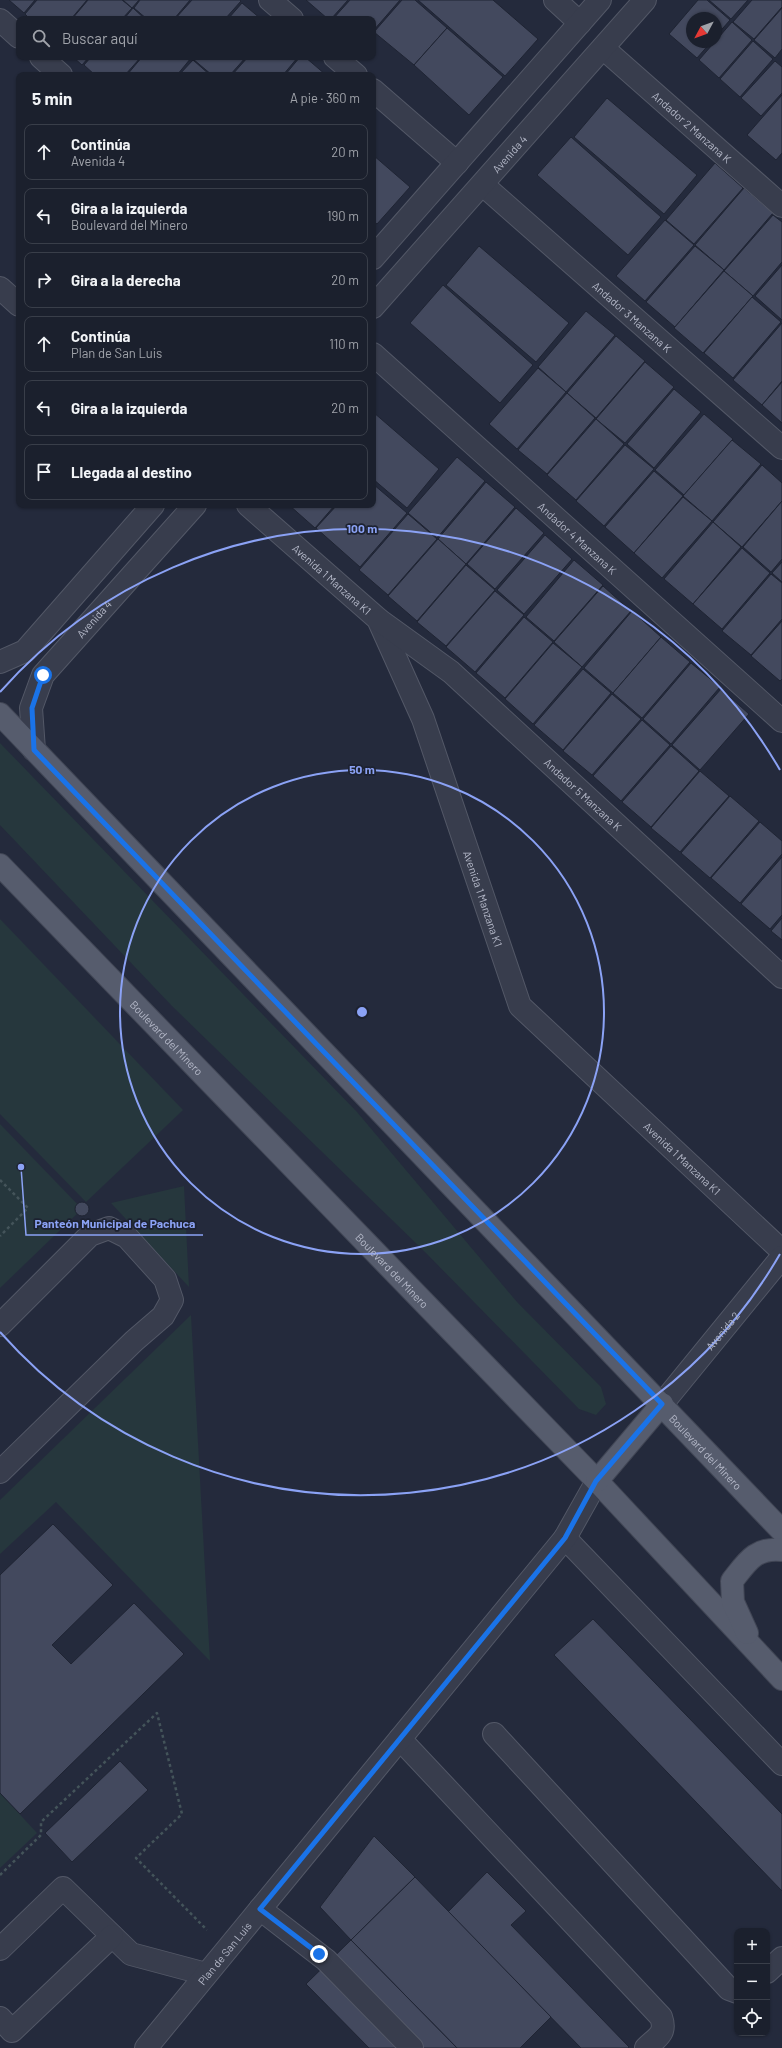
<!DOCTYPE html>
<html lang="es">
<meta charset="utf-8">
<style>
:root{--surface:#1b202d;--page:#242835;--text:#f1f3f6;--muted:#a0a3aa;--line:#393e49}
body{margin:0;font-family:Barlow,sans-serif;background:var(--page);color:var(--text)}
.controls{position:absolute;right:12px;bottom:12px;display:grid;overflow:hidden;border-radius:8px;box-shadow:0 1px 3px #0004}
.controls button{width:36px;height:36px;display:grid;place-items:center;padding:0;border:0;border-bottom:1px solid var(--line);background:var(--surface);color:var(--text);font:20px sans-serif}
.compass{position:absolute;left:686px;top:12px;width:36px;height:36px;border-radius:50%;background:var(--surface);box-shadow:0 1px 3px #0004;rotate:229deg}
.stop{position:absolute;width:12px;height:12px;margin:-9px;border:3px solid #1a73e8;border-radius:50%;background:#fff}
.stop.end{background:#1a73e8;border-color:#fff;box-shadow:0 1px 4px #0008}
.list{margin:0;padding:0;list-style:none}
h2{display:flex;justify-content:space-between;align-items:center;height:52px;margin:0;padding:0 16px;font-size:17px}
h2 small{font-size:13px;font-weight:400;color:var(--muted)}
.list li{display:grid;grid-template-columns:26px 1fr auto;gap:12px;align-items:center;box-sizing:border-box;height:56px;margin:0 8px 8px;padding:0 8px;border:1px solid var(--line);border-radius:8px}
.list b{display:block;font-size:15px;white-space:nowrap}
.list p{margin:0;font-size:13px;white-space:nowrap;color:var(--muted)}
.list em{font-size:13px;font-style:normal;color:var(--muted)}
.icon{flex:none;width:22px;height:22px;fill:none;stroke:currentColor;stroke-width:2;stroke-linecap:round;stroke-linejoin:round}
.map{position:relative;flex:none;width:782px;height:2048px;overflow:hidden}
.search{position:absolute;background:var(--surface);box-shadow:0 1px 3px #0004;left:16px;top:16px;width:360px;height:44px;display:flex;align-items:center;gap:10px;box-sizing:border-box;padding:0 14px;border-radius:8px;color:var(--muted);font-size:15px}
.panel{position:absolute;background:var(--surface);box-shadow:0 1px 3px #0004;left:16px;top:72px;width:360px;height:436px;border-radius:8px}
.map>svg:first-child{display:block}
</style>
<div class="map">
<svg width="782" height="2048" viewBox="0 0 782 2048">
<rect width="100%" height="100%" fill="#242a3c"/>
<g fill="#26373d">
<polygon points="0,743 357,1112 517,1302 601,1387 606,1404 596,1415 579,1409 425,1252 172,1006 0,825"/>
<polygon points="0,919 183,1110 86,1202 0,1114"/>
<polygon points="0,1124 82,1209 0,1288"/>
<polygon points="184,1186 189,1287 111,1203"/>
<polygon points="191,1315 210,1661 56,1502 0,1554 0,1500"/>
<polygon points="0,1793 37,1833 0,1868"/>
</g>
<g fill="#43495e" stroke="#1f2433">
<polygon points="9,0 35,0 24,13"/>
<polygon points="37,0 87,0 71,19 30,19 25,14"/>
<polygon points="88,0 122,0 132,8 122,19 72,19"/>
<polygon points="123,0 139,0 132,8"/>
<polygon points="140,0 190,0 174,19 147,19 134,8"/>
<polygon points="192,0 240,0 241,1 225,19 175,19"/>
<polygon points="306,0 348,0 331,19 328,19"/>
<polygon points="350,0 400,0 373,31 373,19 333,19"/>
<polygon points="402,0 415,0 447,28 414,65 374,32"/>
<polygon points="418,0 493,0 538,39 505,76"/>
<polygon points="698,0 707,0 730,20 716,36 716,18 692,18 692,42 711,42 697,58 669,34"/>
<polygon points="709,0 748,0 731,19"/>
<polygon points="752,0 782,0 782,7 754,39 733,22"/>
<polygon points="242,3 261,19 228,19"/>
<polygon points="133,8 145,19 124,19"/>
<polygon points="782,8 782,49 775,58 754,40"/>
<polygon points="732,22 752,40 719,78 699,60"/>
<polygon points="447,28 503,77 469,115 414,65"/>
<polygon points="753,41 773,59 740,97 720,79"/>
<polygon points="73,57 89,57 82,65"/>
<polygon points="91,57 141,57 125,75 95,75 84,65"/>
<polygon points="142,57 190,57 191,58 177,75 127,75"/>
<polygon points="195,57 246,57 230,75 212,75 193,59"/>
<polygon points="248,57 298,57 283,75 232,75"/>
<polygon points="300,57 305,57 326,75 285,75"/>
<polygon points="193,60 210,75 179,75"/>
<polygon points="775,61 782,67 782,93 761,116 741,98"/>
<polygon points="782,95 782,153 776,160 747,135"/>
<polygon points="607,98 697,175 664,214 574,137"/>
<polygon points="571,137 661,217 628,255 537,175"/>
<polygon points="373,155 410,187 377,224 373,221"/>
<polygon points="715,163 743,188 694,244 666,220"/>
<polygon points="744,188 773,213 724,270 695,245"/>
<polygon points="773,215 782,222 782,262 753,296 724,271"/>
<polygon points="665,220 694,245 645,301 616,276"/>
<polygon points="479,246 569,323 536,362 446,285"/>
<polygon points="695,246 724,270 675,327 646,302"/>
<polygon points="782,265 782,320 755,296"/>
<polygon points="724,271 753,296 703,353 674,328"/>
<polygon points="443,285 533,365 500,403 410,323"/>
<polygon points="752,297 781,322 733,378 704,353"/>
<polygon points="586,311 615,335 566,392 538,367"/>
<polygon points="782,323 782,381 762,405 733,380"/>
<polygon points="616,336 645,361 596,418 567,393"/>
<polygon points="645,362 674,387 625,443 596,419"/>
<polygon points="538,368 566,392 517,449 489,424"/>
<polygon points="782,382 782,423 762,405"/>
<polygon points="674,389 701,412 654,468 627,444"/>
<polygon points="567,393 595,418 547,474 518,450"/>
<polygon points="373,412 439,469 407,508 373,479"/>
<polygon points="704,414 733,439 684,495 655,470"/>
<polygon points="596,419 624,444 576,500 547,475"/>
<polygon points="732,440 761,464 712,521 683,496"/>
<polygon points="625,445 654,469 604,526 576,501"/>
<polygon points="457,457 485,481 437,538 408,513"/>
<polygon points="762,465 782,483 782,501 742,547 713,522"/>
<polygon points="654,471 683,496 634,553 605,527"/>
<polygon points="486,482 515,507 466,564 438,539"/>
<polygon points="373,484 407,513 360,567 316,528 337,505 373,505"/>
<polygon points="683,497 712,521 662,578 634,553"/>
<polygon points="782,501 782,559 771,572 743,547"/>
<polygon points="289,505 335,505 315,528"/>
<polygon points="516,508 544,533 495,589 467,564"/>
<polygon points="408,514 437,539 388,595 359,570"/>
<polygon points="713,522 741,547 693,604 664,579"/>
<polygon points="545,535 572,559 524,614 497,590"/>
<polygon points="438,539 466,564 417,621 388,596"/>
<polygon points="742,548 770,573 722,629 693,604"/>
<polygon points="574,560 603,585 554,641 526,617"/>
<polygon points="782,562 782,582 772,573"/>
<polygon points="466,565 495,590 446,646 417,622"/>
<polygon points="771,574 782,583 782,619 751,655 722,631"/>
<polygon points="603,586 631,611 582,667 554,642"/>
<polygon points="495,591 524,615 475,672 446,647"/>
<polygon points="632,611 661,637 613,693 584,668"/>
<polygon points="524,617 553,642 505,698 476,673"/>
<polygon points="782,621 782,679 780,681 751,656"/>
<polygon points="661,637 690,662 642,718 613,693"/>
<polygon points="553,643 582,667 533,724 505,699"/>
<polygon points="691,663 720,687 671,744 643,719"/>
<polygon points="583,669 611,693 563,750 534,725"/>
<polygon points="721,689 749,714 700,770 672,745"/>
<polygon points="612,694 641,719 592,775 563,751"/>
<polygon points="642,720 670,745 621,801 593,776"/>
<polygon points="671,746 699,771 651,827 622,802"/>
<polygon points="700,771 729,796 680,852 651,828"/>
<polygon points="730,796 759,821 710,878 681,853"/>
<polygon points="760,822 782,841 782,854 740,903 711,878"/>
<polygon points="782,857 782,915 770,929 741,904"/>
<polygon points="782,918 782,940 771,931"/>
<circle cx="82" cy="1209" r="7"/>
<polygon points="53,1524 113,1585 52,1645 71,1664 134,1603 184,1654 20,1814 0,1793 0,1575"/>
<polygon points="593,1619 782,1814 782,1891 554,1655"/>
<polygon points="120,1761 148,1790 72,1862 45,1833"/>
<polygon points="374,1836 415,1877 351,1940 320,1907"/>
<polygon points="487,1872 526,1911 511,1925 629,2047 628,2048 581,2048 448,1912"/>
<polygon points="415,1877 551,2017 520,2048 457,2048 351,1940"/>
<polygon points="351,1940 457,2048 369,2048 306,1984"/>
</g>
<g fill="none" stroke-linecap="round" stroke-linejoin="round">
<g stroke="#535867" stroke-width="24">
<g id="minor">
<polyline points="270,0 292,19"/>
<polyline points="555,0 580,23"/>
<polyline points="0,20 19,37"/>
<path id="s1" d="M603,48L782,206"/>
<polyline points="41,57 61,75"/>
<polyline points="335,57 356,75"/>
<polyline points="373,90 457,163"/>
<path id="s2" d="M483,185L782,448"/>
<polyline points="373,258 600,0"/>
<polyline points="0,288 19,305"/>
<path id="s3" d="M373,307L645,0"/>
<path id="s4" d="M373,354L782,721"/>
<path id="s5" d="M248,505L378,619L423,719L520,1006L782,1251"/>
<path id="s6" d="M379,620L451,672L782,977"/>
<polyline points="0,662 25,651 153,505"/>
<path id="s7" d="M34,750L31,708L43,675L195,505"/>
<polyline points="0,1325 90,1235 109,1228 127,1237 165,1279 172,1300 163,1316 134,1341 0,1472"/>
<path id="s8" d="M662,1404L782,1257"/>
<polyline points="565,1538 782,1764"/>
<polyline points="494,1734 729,1989 737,1992"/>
<path d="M400,1739L661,2017C667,2034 657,2037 646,2048"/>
<polyline points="260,1909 326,1960 412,2048"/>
<polyline points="0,1949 63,1888 131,1954 206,1974"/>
<polyline points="767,1972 782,1958"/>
<polyline points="0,2018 12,2031 112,1936"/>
<path id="s9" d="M146,2048L565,1538L597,1481"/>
</g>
</g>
<g stroke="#414655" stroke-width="24">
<g id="major">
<path id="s10" d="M0,714L782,1531"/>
<path id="s11" d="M0,865L597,1481L782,1679"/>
<polyline points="597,1481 662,1404"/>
<path d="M747,1633L733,1602L732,1581C747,1562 755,1547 782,1550"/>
</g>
</g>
<g stroke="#44545a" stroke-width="2.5" stroke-dasharray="3 3" stroke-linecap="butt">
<polyline points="0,1180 28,1208 0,1236"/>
<polyline points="0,1875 41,1835 41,1822 157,1713 182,1814 136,1858 207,1930"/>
</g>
<use href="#minor" stroke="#383d4d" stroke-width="22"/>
<use href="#major" stroke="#565c6d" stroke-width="22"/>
</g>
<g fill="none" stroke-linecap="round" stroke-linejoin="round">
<polyline stroke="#1a73e8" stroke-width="5" points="43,675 32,708 34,750 662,1404 596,1481 565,1538 260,1909 319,1954"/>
</g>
<g fill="none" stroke="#8ba2f5" stroke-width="2">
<circle cx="362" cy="1012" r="242"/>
<path d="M780 1254A483 483 0 0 1 0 1332M0 692A483 483 0 0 1 780 770"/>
</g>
<g text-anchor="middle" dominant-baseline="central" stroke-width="3.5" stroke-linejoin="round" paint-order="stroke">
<g font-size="11" fill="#b4b8c8" stroke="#1d2231">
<text stroke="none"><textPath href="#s1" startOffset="119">Andador 2 Manzana K</textPath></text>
<text stroke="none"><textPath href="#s3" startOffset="205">Avenida 4</textPath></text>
<text stroke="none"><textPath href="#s2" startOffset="199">Andador 3 Manzana K</textPath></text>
<text stroke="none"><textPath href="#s4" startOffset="275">Andador 4 Manzana K</textPath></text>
<text stroke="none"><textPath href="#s5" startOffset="112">Avenida 1 Manzana K1</textPath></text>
<text stroke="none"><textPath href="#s7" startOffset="153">Avenida 4</textPath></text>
<text stroke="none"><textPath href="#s6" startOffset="269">Andador 5 Manzana K</textPath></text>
<text stroke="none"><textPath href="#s5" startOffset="472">Avenida 1 Manzana K1</textPath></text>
<text stroke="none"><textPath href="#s11" startOffset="240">Boulevard del Minero</textPath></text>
<text stroke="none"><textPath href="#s5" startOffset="808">Avenida 1 Manzana K1</textPath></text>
<text stroke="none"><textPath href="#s11" startOffset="564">Boulevard del Minero</textPath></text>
<text stroke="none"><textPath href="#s8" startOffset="95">Avenida 2</textPath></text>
<text stroke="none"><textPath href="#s10" startOffset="1021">Boulevard del Minero</textPath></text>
<text stroke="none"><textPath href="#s9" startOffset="123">Plan de San Luis</textPath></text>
</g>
</g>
<circle cx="362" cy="1012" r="6" fill="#8ba2f5" stroke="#1d2231" stroke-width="2"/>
<g font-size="12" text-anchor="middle" font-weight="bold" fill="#8ba2f5" stroke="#1d2231" stroke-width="3.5" stroke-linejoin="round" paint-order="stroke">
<text x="362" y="533">100 m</text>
<text x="362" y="774">50 m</text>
</g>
<path fill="none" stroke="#8ba2f5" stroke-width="1.5" d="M21 1167L26 1235H203"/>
<circle fill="#8ba2f5" stroke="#1d2231" stroke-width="1.5" cx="21" cy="1167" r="4"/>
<g font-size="12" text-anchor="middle" font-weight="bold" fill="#8ba2f5" stroke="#1d2231" stroke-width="3.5" stroke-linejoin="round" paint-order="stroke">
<text x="115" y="1228">Panteón Municipal de Pachuca</text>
</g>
</svg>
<div class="controls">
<button>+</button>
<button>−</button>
<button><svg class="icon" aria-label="locate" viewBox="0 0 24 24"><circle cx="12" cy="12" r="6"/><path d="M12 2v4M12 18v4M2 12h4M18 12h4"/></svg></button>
</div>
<svg class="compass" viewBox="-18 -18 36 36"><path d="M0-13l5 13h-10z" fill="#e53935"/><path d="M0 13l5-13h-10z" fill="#a0a3aa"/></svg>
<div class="stop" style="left:43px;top:675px"></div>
<div class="stop end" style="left:319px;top:1954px"></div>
<div class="search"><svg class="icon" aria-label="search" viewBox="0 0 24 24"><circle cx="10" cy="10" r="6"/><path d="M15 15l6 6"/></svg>Buscar aquí</div>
<section class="panel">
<h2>5 min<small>A pie · 360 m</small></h2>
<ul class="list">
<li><svg class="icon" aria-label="ahead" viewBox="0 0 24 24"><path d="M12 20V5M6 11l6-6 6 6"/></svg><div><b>Continúa</b><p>Avenida 4</p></div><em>20 m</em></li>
<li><svg class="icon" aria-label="left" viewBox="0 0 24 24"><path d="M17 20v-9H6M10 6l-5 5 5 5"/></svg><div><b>Gira a la izquierda</b><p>Boulevard del Minero</p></div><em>190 m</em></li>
<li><svg class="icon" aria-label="right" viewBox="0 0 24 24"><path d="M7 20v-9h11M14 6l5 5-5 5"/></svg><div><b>Gira a la derecha</b></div><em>20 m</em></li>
<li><svg class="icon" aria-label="ahead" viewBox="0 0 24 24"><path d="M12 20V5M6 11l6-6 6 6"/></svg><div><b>Continúa</b><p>Plan de San Luis</p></div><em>110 m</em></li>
<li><svg class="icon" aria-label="left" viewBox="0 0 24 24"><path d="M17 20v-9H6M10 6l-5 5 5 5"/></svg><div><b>Gira a la izquierda</b></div><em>20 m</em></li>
<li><svg class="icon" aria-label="arrive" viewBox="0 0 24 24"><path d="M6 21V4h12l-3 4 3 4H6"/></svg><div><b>Llegada al destino</b></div></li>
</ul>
</section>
</div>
